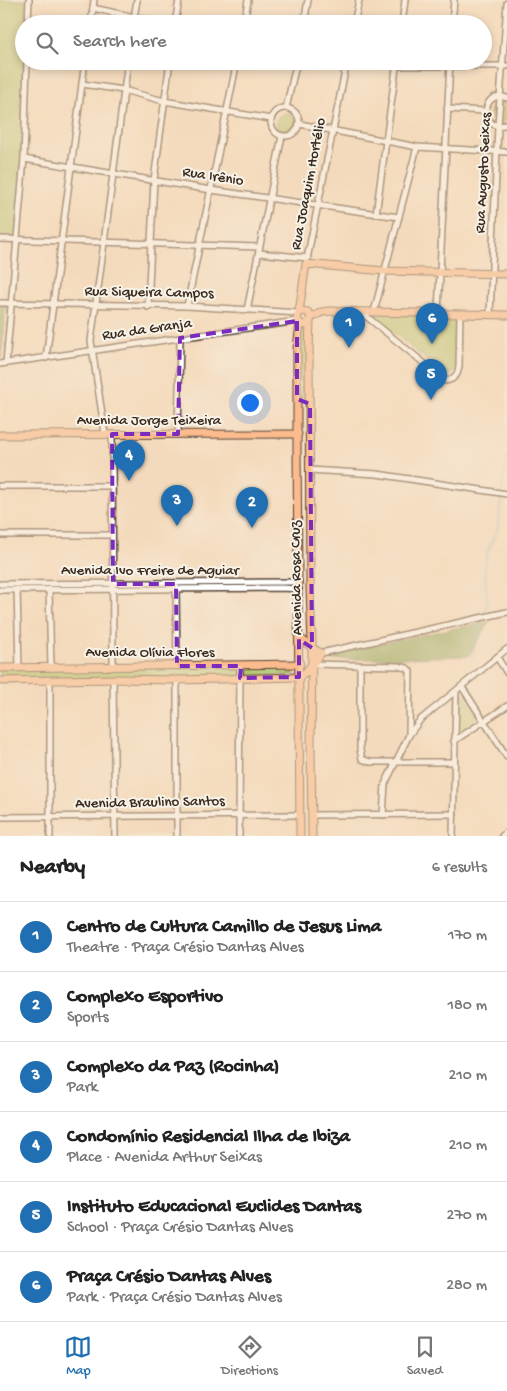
<!DOCTYPE html>
<meta charset="utf-8">
<style>
:root{--surface:#fff;--page:#f2f2f2;--text:#222;--muted:#767676;--line:#e0e0e0;--accent:#1f6fb2}
body{margin:0;font-family:"Gochi Hand",sans-serif;background:var(--page);color:var(--text)}
.you{position:absolute;left:249px;top:402px;width:18px;height:18px;margin:-12px;border:4px solid #fff;border-radius:50%;background:#1a73e8;box-shadow:0 0 0 8px #1a73e833}
.badge{display:grid;place-items:center;width:32px;height:32px;border-radius:50%;background:var(--accent);color:#fff;font-size:16px;font-weight:700}
.pin{position:absolute;translate:-50% -41px;filter:drop-shadow(0 1px 2px #0008)}
.pin::after{content:'';position:absolute;top:26px;width:18px;height:15px;background:inherit;clip-path:polygon(0 0,100% 0,50% 100%)}
.list{margin:0;padding:0;list-style:none}
h2{display:flex;justify-content:space-between;align-items:center;height:65px;margin:0;padding:0 20px;font-size:21px}
h2 small{font-size:16px;font-weight:400;color:var(--muted)}
.list li{display:grid;grid-template-columns:32px 1fr auto;gap:15px;align-items:center;box-sizing:border-box;height:70px;padding:0 20px;border-top:1px solid var(--line)}
.list b{display:block;font-size:19px;white-space:nowrap}
.list p{margin:0;font-size:16px;white-space:nowrap;color:var(--muted)}
.list em{font-size:16px;font-style:normal;color:var(--muted)}
.icon{flex:none;width:28px;height:28px;fill:none;stroke:currentColor;stroke-width:2;stroke-linecap:round;stroke-linejoin:round}
.map{position:relative;flex:none;width:507px;height:836px;overflow:hidden}
.search{position:absolute;background:var(--surface);box-shadow:0 2px 8px #0003;left:15px;right:15px;top:15px;height:55px;display:flex;align-items:center;gap:12px;box-sizing:border-box;padding:0 18px;border-radius:28px;color:var(--muted);font-size:19px}
.sheet{height:485px;background:var(--surface)}
nav{display:flex;justify-content:space-around;align-items:center;box-sizing:border-box;height:70px;border-top:1px solid var(--line);background:var(--surface);font-size:14px;color:var(--muted)}
nav a{display:grid;justify-items:center;gap:2px}
nav .on{color:var(--accent)}
.map>svg:first-child{display:block}
</style>
<div class="map">
<svg width="507" height="836" viewBox="0 0 507 836">
<rect width="100%" height="100%" fill="#f7f3e8"/>
<filter id="ink" filterUnits="userSpaceOnUse"><feTurbulence type="fractalNoise" baseFrequency=".02" numOctaves="2"/><feDisplacementMap in="SourceGraphic" scale="10" xChannelSelector="R" yChannelSelector="G"/><feConvolveMatrix kernelMatrix="1 2 1 2 8 2 1 2 1" color-interpolation-filters="sRGB"/></filter>
<filter id="wash" filterUnits="userSpaceOnUse"><feTurbulence type="fractalNoise" baseFrequency=".0096" numOctaves="4" result="noise"/><feDisplacementMap in="SourceGraphic" scale="20" xChannelSelector="R" yChannelSelector="G"/><feGaussianBlur stdDeviation="1.12" result="paint"/><feColorMatrix in="noise" values="0 0 0 0 0 0 0 0 0 0 0 0 0 0 0 0 0 1.4 0 .05"/><feComposite in="paint" operator="in"/></filter>
<g filter="url(#wash)">
<rect width="100%" height="100%" fill="#f4dabc"/>
<g fill="#acc064" stroke="#747541">
<polygon points="0,0 26,0 25,24 24,24 23,117 16,241 0,239"/>
<path d="M499,100L507,102V120L501,123L491,118C488,110 491,103 499,100Z"/>
<circle cx="286" cy="123" r="10"/>
<polygon points="367,314 458,316 456,369 450,375 442,373 381,322 379,322"/>
<polygon points="301,329 309,329 307,399 301,399"/>
<polygon points="293,667 294,675 0,681 0,668"/>
<polygon points="460,691 462,692 481,719 480,722 456,737 457,695"/>
</g>
<g fill="#89a65a" stroke="#62683c">
<polygon points="0,305 6,305 1,360 0,361"/>
<polygon points="490,621 468,656 326,660 325,655"/>
</g>
<g fill="none" stroke-linecap="round" stroke-linejoin="round">
<g stroke="#50a5cc" stroke-width="1">
<polyline points="502,491 507,456"/>
<polyline points="483,615 487,606 485,567 487,554 497,530 502,495"/>
<polyline points="472,657 481,619"/>
</g>
</g>
</g>
<g filter="url(#ink)">
<g fill="none" stroke-linecap="round" stroke-linejoin="round">
<g stroke="#574436" stroke-width="8">
<g id="minor">
<polyline points="93,8 166,24"/>
<polyline points="28,24 29,0"/>
<polyline points="91,24 94,0"/>
<polyline points="133,24 137,0"/>
<polyline points="175,24 179,0"/>
<polyline points="244,24 248,0"/>
<polyline points="304,24 308,0"/>
<polyline points="354,24 359,0"/>
<polyline points="402,24 405,0"/>
<polyline points="452,24 454,0"/>
<polyline points="370,61 396,66 507,66"/>
<polyline points="82,84 123,90 164,101 271,119"/>
<path d="M507,98C479,88 480,135 507,124"/>
<circle cx="285" cy="122" r="14"/>
<polyline points="286,108 297,61"/>
<polyline points="447,109 486,111"/>
<polyline points="300,124 417,147 507,152"/>
<polyline points="24,159 211,190 399,217"/>
<polyline points="376,214 397,61"/>
<polyline points="0,239 259,247"/>
<polyline points="259,253 308,258"/>
<polyline points="306,264 347,61"/>
<polyline points="0,303 187,306 298,313"/>
<polyline points="187,306 237,61"/>
<polyline points="148,307 154,180 170,61"/>
<polyline points="247,310 282,136"/>
<polyline points="361,312 446,381 452,379 457,374 459,367 460,314"/>
<polyline points="374,312 417,147"/>
<polyline points="438,313 450,61"/>
<polyline points="490,314 498,126 507,3"/>
<polyline points="46,358 85,61"/>
<polyline points="6,363 24,159 27,61"/>
<polyline points="0,364 297,321"/>
<polyline points="105,434 91,341 128,61"/>
<polyline points="112,434 113,666"/>
<polyline points="178,434 180,338"/>
<polyline points="309,470 377,474 507,494"/>
<polyline points="0,486 112,486"/>
<polyline points="0,535 112,535"/>
<polyline points="0,584 299,582"/>
<polyline points="176,587 177,666"/>
<polyline points="17,589 19,668"/>
<polyline points="0,590 282,588 299,589"/>
<polyline points="49,590 51,667"/>
<polyline points="321,653 507,612"/>
<polyline points="497,657 507,673"/>
<polyline points="312,664 398,666 407,668 410,671 409,735 385,784 383,815"/>
<polyline points="360,666 360,750 362,759 370,762 454,762"/>
<polyline points="113,679 115,836"/>
<polyline points="177,680 177,836"/>
<polyline points="50,681 50,836"/>
<polyline points="462,687 507,757"/>
<polyline points="409,735 420,720 507,649"/>
<polyline points="454,741 507,706"/>
<polyline points="312,815 454,814"/>
<polyline points="0,817 300,815"/>
<polyline points="239,836 240,666"/>
<polyline points="453,836 456,692"/>
<polyline points="502,836 507,832"/>
</g>
</g>
<g stroke="#574436" stroke-width="9">
<g id="major">
<polyline points="299,312 306,264 385,271 507,274"/>
<polyline points="311,318 322,312 329,311 507,315"/>
<polyline points="310,320 309,352 310,589 312,643 311,744 312,836"/>
<polyline points="300,324 305,325 309,322 311,318 308,312 300,311 297,317 300,324 297,348 297,446 300,836"/>
<polyline points="0,435 298,434"/>
<polyline points="299,637 312,648 321,653 306,672 299,677"/>
<polyline points="0,668 300,664"/>
<polyline points="0,681 113,679 177,680 299,677"/>
</g>
</g>
<use href="#minor" stroke="#fff" stroke-width="5"/>
<use href="#major" stroke="#fbbb8d" stroke-width="7"/>
</g>
</g>
<path d="M0 0H507V836H0ZM297,321V399L310,404L312,648L299,639V677L240,678L241,666H177L176,584H113L112,434H178L180,338Z" fill="#f4dabc" fill-opacity=".55" fill-rule="evenodd"/>
<path fill="none" stroke="#7b2cbf" stroke-width="4" stroke-dasharray="10 6" stroke-linejoin="round" d="M297,321V399L310,404L312,648L299,639V677L240,678L241,666H177L176,584H113L112,434H178L180,338Z"/>
<g text-anchor="middle" dominant-baseline="central" stroke-width="4" stroke-linejoin="round" paint-order="stroke">
<g font-size="15" fill="#3b2a1e" stroke="#f7f3e8">
<text transform="translate(484 173) rotate(-87)">Rua Augusto Seixas</text>
<text transform="translate(213 177) rotate(9)">Rua Irênio</text>
<text transform="translate(309 184) rotate(-79)">Rua Joaquim Hortélio</text>
<text transform="translate(149 293) rotate(1)">Rua Siqueira Campos</text>
<text transform="translate(147 330) rotate(-8)">Rua da Granja</text>
<text x="149" y="421">Avenida Jorge Teixeira</text>
<text x="150" y="571">Avenida Ivo Freire de Aguiar</text>
<text transform="translate(297 578) rotate(-91)">Avenida Rosa Cruz</text>
<text x="150" y="653">Avenida Olívia Flores</text>
<text transform="translate(150 803) rotate(-1)">Avenida Braulino Santos</text>
</g>
</g>
</svg>
<div class="you"></div>
<div class="pin badge" style="left:349px;top:348px">1</div>
<div class="pin badge" style="left:252px;top:528px">2</div>
<div class="pin badge" style="left:177px;top:526px">3</div>
<div class="pin badge" style="left:129px;top:481px">4</div>
<div class="pin badge" style="left:431px;top:400px">5</div>
<div class="pin badge" style="left:432px;top:344px">6</div>
<div class="search"><svg class="icon" aria-label="search" viewBox="0 0 24 24"><circle cx="10" cy="10" r="6"/><path d="M15 15l6 6"/></svg>Search here</div>
</div>
<section class="sheet">
<h2>Nearby<small>6 results</small></h2>
<ul class="list">
<li><span class="badge">1</span><div><b>Centro de Cultura Camillo de Jesus Lima</b><p>Theatre · Praça Crésio Dantas Alves</p></div><em>170 m</em></li>
<li><span class="badge">2</span><div><b>Complexo Esportivo</b><p>Sports</p></div><em>180 m</em></li>
<li><span class="badge">3</span><div><b>Complexo da Paz (Rocinha)</b><p>Park</p></div><em>210 m</em></li>
<li><span class="badge">4</span><div><b>Condomínio Residencial Ilha de Ibiza</b><p>Place · Avenida Arthur Seixas</p></div><em>210 m</em></li>
<li><span class="badge">5</span><div><b>Instituto Educacional Euclides Dantas</b><p>School · Praça Crésio Dantas Alves</p></div><em>270 m</em></li>
<li><span class="badge">6</span><div><b>Praça Crésio Dantas Alves</b><p>Park · Praça Crésio Dantas Alves</p></div><em>280 m</em></li>
</ul>
</section>
<nav>
<a class="on"><svg class="icon" aria-label="map" viewBox="0 0 24 24"><path d="M3 6l6-2 6 2 6-2v14l-6 2-6-2-6 2zM9 4v14M15 6v14"/></svg>Map</a>
<a><svg class="icon" aria-label="directions" viewBox="0 0 24 24"><path d="M12 3l9 9-9 9-9-9zM9 14v-3h6M13 9l2 2-2 2"/></svg>Directions</a>
<a><svg class="icon" aria-label="saved" viewBox="0 0 24 24"><path d="M7 4h10v16l-5-4-5 4z"/></svg>Saved</a>
</nav>
